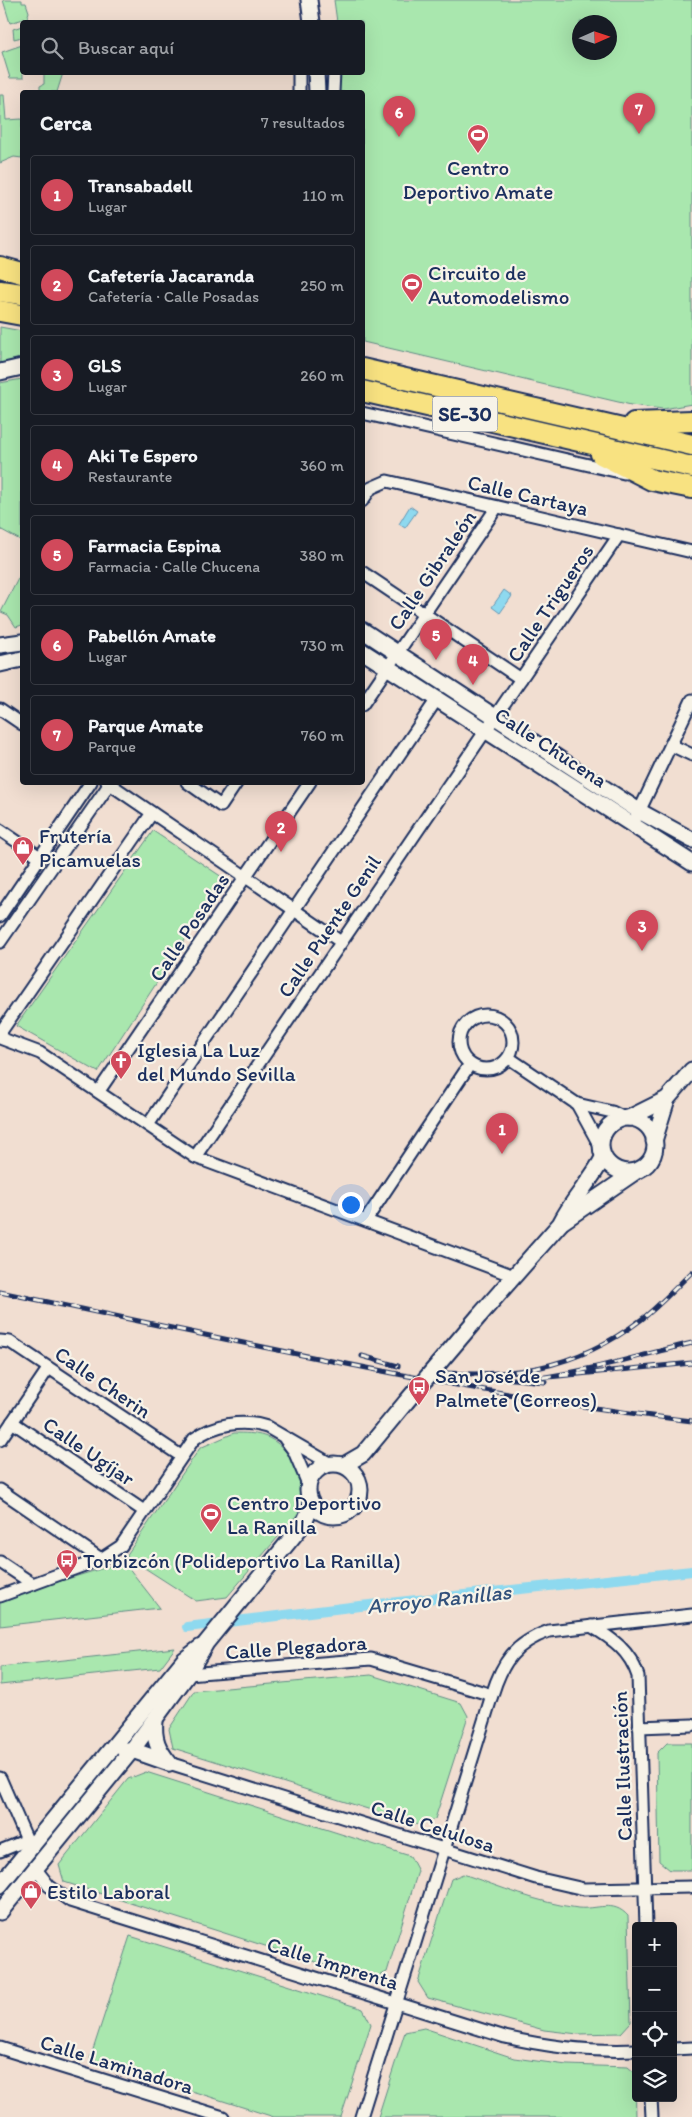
<!DOCTYPE html>
<html lang="es">
<meta charset="utf-8">
<style>
:root{--surface:#171b24;--page:#20242c;--text:#f1f3f6;--muted:#9ea1a6;--line:#363941;--accent:#d1495b}
body{margin:0;font-family:Itim,sans-serif;background:var(--page);color:var(--text)}
.controls{position:absolute;right:15px;bottom:15px;display:grid;overflow:hidden;border-radius:5px;box-shadow:0 5px 20px #0002}
.controls button{width:45px;height:45px;display:grid;place-items:center;padding:0;border:0;border-bottom:1px solid var(--line);background:var(--surface);color:var(--text);font:25px sans-serif}
.compass{position:absolute;left:572px;top:15px;width:45px;height:45px;border-radius:50%;background:var(--surface);box-shadow:0 5px 20px #0002;rotate:87deg}
.you{position:absolute;left:350px;top:1204px;width:18px;height:18px;margin:-12px;border:4px solid #fff;border-radius:50%;background:#1a73e8;box-shadow:0 0 0 8px #1a73e833}
.badge{display:grid;place-items:center;width:32px;height:32px;border-radius:50%;background:var(--accent);color:#fff;font-size:16px;font-weight:700}
.pin{position:absolute;translate:-50% -41px;filter:drop-shadow(0 1px 2px #0008)}
.pin::after{content:'';position:absolute;top:26px;width:18px;height:15px;background:inherit;clip-path:polygon(0 0,100% 0,50% 100%)}
.list{margin:0;padding:0;list-style:none}
h2{display:flex;justify-content:space-between;align-items:center;height:65px;margin:0;padding:0 20px;font-size:21px}
h2 small{font-size:16px;font-weight:400;color:var(--muted)}
.list li{display:grid;grid-template-columns:32px 1fr auto;gap:15px;align-items:center;box-sizing:border-box;height:80px;margin:0 10px 10px;padding:0 10px;border:1px solid var(--line);border-radius:5px}
.list b{display:block;font-size:19px;white-space:nowrap}
.list p{margin:0;font-size:16px;white-space:nowrap;color:var(--muted)}
.list em{font-size:16px;font-style:normal;color:var(--muted)}
.icon{flex:none;width:28px;height:28px;fill:none;stroke:currentColor;stroke-width:2;stroke-linecap:round;stroke-linejoin:round}
.map{position:relative;flex:none;width:692px;height:2117px;overflow:hidden}
.search{position:absolute;background:var(--surface);box-shadow:0 5px 20px #0002;left:20px;top:20px;width:345px;height:55px;display:flex;align-items:center;gap:12px;box-sizing:border-box;padding:0 18px;border-radius:5px;color:var(--muted);font-size:19px}
.panel{position:absolute;background:var(--surface);box-shadow:0 5px 20px #0002;left:20px;top:90px;width:345px;height:695px;border-radius:5px}
.map>svg:first-child{display:block}
</style>
<div class="map">
<svg width="692" height="2117" viewBox="0 0 692 2117">
<rect width="100%" height="100%" fill="#f1ded1"/>
<filter id="ink" filterUnits="userSpaceOnUse"><feTurbulence type="fractalNoise" baseFrequency=".02" numOctaves="2"/><feDisplacementMap in="SourceGraphic" scale="10" xChannelSelector="R" yChannelSelector="G"/><feConvolveMatrix kernelMatrix="1 2 1 2 8 2 1 2 1" color-interpolation-filters="sRGB"/></filter>
<g filter="url(#ink)">
<g fill="#a9e7ae" stroke="#628b86" fill-rule="evenodd">
<polygon points="3,0 22,0 22,3 26,3 29,12 27,18 10,23"/>
<path d="M334,0H692V404L663,409L631,405L363,342L362,92H339V73L362,72V22H337ZM580,22H610V52H580Z"/>
<polygon points="22,26 22,37 14,39 13,29"/>
<polygon points="22,45 23,78 10,78 2,52"/>
<polygon points="44,73 63,73 57,92 40,92 40,86 44,84"/>
<polygon points="0,95 4,95 6,120 22,119 22,158 14,157 0,163"/>
<polygon points="0,327 22,331 22,360 0,364"/>
<polygon points="22,379 22,541 0,529 0,383"/>
<polygon points="22,571 22,625 16,627 8,615 1,612"/>
<polygon points="153,831 225,879 98,1072 16,1026"/>
<path d="M234,1433C244,1433 255,1433 264,1436C292,1445 306,1484 301,1510L227,1597L196,1601L126,1556L200,1448Z"/>
<polygon points="124,1562 160,1608 0,1626 0,1599"/>
<polygon points="175,1648 160,1668 0,1685 0,1667"/>
<polygon points="371,1675 461,1703 468,1716 435,1819 419,1825 173,1748 169,1729 194,1691"/>
<polygon points="667,1743 692,1743 692,1870 670,1870 659,1861 657,1753"/>
<polygon points="146,1772 410,1856 418,1871 387,1972 372,1980 64,1882 59,1865 128,1779"/>
<path d="M463,1874C501,1887 538,1903 578,1908C597,1910 613,1899 628,1916L631,2022L621,2033L578,2034L544,2030L428,1998L418,1982L451,1879Z"/>
<polygon points="130,1936 363,2009 371,2024 341,2117 274,2117 90,2059"/>
<polygon points="424,2028 514,2058 567,2065 628,2067 635,2073 636,2117 378,2117 405,2032"/>
</g>
<g fill="#8ed9ef" stroke="#6095b5">
<polygon points="410,506 417,511 405,528 399,524"/>
<polygon points="504,590 512,596 500,613 492,607"/>
</g>
<g fill="none" stroke-linecap="round" stroke-linejoin="round">
<polyline stroke="#8ed9ef" stroke-width="10" points="187,1627 351,1607 692,1571"/>
<g stroke="#1b2f5e" stroke-width="15">
<g id="street">
<polyline points="299,92 299,72"/>
<polyline points="333,92 334,72"/>
<polyline points="362,413 624,473"/>
<polyline points="362,501 371,488 387,481 692,552"/>
<polyline points="362,572 521,679"/>
<polyline points="362,705 497,507"/>
<polyline points="0,709 22,724"/>
<polyline points="671,745 692,755"/>
<polyline points="107,782 341,942"/>
<polyline points="187,782 221,806 237,782"/>
<polyline points="636,818 692,700"/>
<polyline points="0,830 40,857"/>
<polyline points="0,916 91,782"/>
<polyline points="0,942 111,782"/>
<circle cx="486" cy="1042" r="27"/>
<polyline points="0,1033 152,813"/>
<polyline points="0,1038 40,1053 195,1157 514,1276"/>
<polyline points="509,1058 577,1104 612,1112 624,1118"/>
<polyline points="99,1091 310,782"/>
<polyline points="577,1104 601,1148"/>
<polyline points="148,1125 437,699"/>
<polyline points="195,1157 619,535"/>
<polyline points="366,1220 470,1064"/>
<polyline points="0,1341 10,1342 181,1456"/>
<polyline points="12,1422 144,1511"/>
<polyline points="285,1439 294,1451 308,1484"/>
<polyline points="0,1440 48,1369"/>
<polyline points="0,1490 101,1559"/>
<polyline points="0,1562 33,1584"/>
<path d="M0,1596L101,1559L121,1546L194,1439C215,1424 242,1419 267,1427L329,1463"/>
<path d="M591,1626C613,1639 630,1651 638,1676L646,1926"/>
<polyline points="188,1674 371,1659 492,1695"/>
<polyline points="639,1727 692,1725"/>
<polyline points="169,1763 536,1878 584,1889 692,1887"/>
<polyline points="0,1778 27,1840 33,1846"/>
<polyline points="0,1851 27,1840"/>
<path d="M35,1868L49,1886L70,1901L505,2037C549,2047 591,2052 636,2050"/>
<polyline points="0,2048 223,2117"/>
<polyline points="673,2049 692,2048"/>
<polyline points="651,2098 652,2117"/>
<path d="M361,2117L492,1695C502,1662 515,1643 549,1631L692,1615"/>
</g>
</g>
<g stroke="#1b2f5e" stroke-width="19">
<g id="secondary">
<polyline points="309,0 312,22"/>
<polyline points="316,72 317,92"/>
<polyline points="0,372 22,367"/>
<polyline points="362,630 639,811 692,840"/>
<polyline points="0,645 22,642"/>
<polyline points="362,651 692,863"/>
<polyline points="0,664 22,659"/>
<circle cx="628" cy="1145" r="27"/>
<polyline points="629,1118 667,1099 692,1070"/>
<polyline points="654,1141 667,1099"/>
<polyline points="562,1222 635,1172"/>
<path d="M479,1316L560,1224C572,1200 591,1181 603,1158"/>
<circle cx="334" cy="1490" r="26"/>
<polyline points="344,1465 363,1454 406,1402"/>
<path d="M155,1721C153,1739 158,1749 169,1763"/>
<polyline points="124,1750 132,1750 169,1763"/>
<polyline points="0,1885 184,1660 201,1647"/>
<polyline points="0,1912 132,1750 188,1674 206,1643 304,1523 312,1504"/>
</g>
</g>
<g stroke="#1b2f5e" stroke-width="24">
<g id="highway">
<polyline points="0,267 22,273"/>
<polyline points="0,291 22,294"/>
<polyline points="0,311 22,315"/>
<polyline points="362,369 692,445"/>
<polyline points="362,391 692,467"/>
<polyline points="634,423 692,421"/>
<polyline points="601,454 652,480 692,488"/>
</g>
</g>
<use href="#street" stroke="#f7f3e8" stroke-width="11"/>
<use href="#secondary" stroke="#f7f3e8" stroke-width="15"/>
<use href="#highway" stroke="#f8e281" stroke-width="20"/>
<g stroke="#1b2f5e" stroke-width="5">
<g id="rail">
<path d="M0,1292C229,1339 459,1393 692,1421"/>
<path d="M692,1343C641,1355 590,1371 538,1378L692,1363"/>
<polyline points="362,1356 398,1366"/>
<path d="M425,1371C506,1380 576,1370 642,1319C660,1305 675,1288 692,1272"/>
<polyline points="503,1378 545,1382"/>
</g>
</g>
<use href="#rail" stroke="#f7f3e8" stroke-width="3" stroke-dasharray="9" stroke-linecap="butt"/>
<g stroke="#1b2f5e" stroke-width="19" stroke-linecap="butt">
<polyline id="secondary-bridge" points="406,1402 479,1316"/>
</g>
<use href="#secondary-bridge" stroke="#f7f3e8" stroke-width="15"/>
</g>
</g>
<defs>
<g id="stadium-pin" transform="scale(1.125)"><path d="M0 17L-7.5 6A9.5 9.5 0 1 1 7.5 6Z" fill="#d1495b" stroke="#f7f3e8"/><path d="M0-5a6.5 5 0 1 0 0 10a6.5 5 0 1 0 0-10ZM-3.5-1.8h7v3.6h-7Z" fill="#fff"/></g>
<g id="shop-pin" transform="scale(1.125)"><path d="M0 17L-7.5 6A9.5 9.5 0 1 1 7.5 6Z" fill="#d1495b" stroke="#f7f3e8"/><path d="M-5-2.5h2.3a2.7 3.5 0 0 1 5.4 0H5L5.5 6h-11ZM-1.5-2.5h3a1.5 2.3 0 0 0-3 0Z" fill="#fff"/></g>
<g id="church-pin" transform="scale(1.125)"><path d="M0 17L-7.5 6A9.5 9.5 0 1 1 7.5 6Z" fill="#d1495b" stroke="#f7f3e8"/><path d="M-1.2-6h2.4v3.5h3.3v2.4h-3.3V6h-2.4V-.1h-3.3v-2.4h3.3Z" fill="#fff"/></g>
<g id="bus-pin" transform="scale(1.125)"><path d="M0 17L-7.5 6A9.5 9.5 0 1 1 7.5 6Z" fill="#d1495b" stroke="#f7f3e8"/><path d="M-5-6H5V4H4V6H2V4H-2V6H-4V4H-5ZM-3.5-4V0h7V-4ZM-3.5 1.2v1.5H-2V1.2ZM2 1.2v1.5H3.5V1.2Z" fill="#fff"/></g>
</defs>
<g fill-rule="evenodd">
<use href="#stadium-pin" x="478" y="135"/>
<use href="#stadium-pin" x="412" y="284"/>
<use href="#shop-pin" x="23" y="847"/>
<use href="#church-pin" x="121" y="1061"/>
<use href="#bus-pin" x="419" y="1387"/>
<use href="#stadium-pin" x="211" y="1514"/>
<use href="#bus-pin" x="67" y="1560"/>
<use href="#shop-pin" x="31" y="1891"/>
</g>
<g text-anchor="middle" dominant-baseline="central" stroke-width="4.5" stroke-linejoin="round" paint-order="stroke">
<rect fill="#f7f3e8" stroke="#5d6a87" stroke-width="1" x="432.5" y="396.5" width="65" height="35" rx="4"/>
<g font-size="20" font-weight="bold" fill="#1b2f5e">
<text x="465" y="414">SE-30</text>
</g>
<g font-size="21" fill="#1b2f5e" stroke="#f7f3e8" text-anchor="start">
<text x="478" y="167" text-anchor="middle">Centro<tspan x="478" dy="24">Deportivo Amate</tspan></text>
<text x="428" y="272">Circuito de<tspan x="428" dy="24">Automodelismo</tspan></text>
<text x="39" y="835">Frutería<tspan x="39" dy="24">Picamuelas</tspan></text>
<text x="137" y="1049">Iglesia La Luz<tspan x="137" dy="24">del Mundo Sevilla</tspan></text>
<text x="435" y="1375">San José de<tspan x="435" dy="24">Palmete (Correos)</tspan></text>
<text x="227" y="1502">Centro Deportivo<tspan x="227" dy="24">La Ranilla</tspan></text>
<text x="83" y="1560">Torbizcón (Polideportivo La Ranilla)</text>
<text x="47" y="1891">Estilo Laboral</text>
</g>
<g font-size="21" fill="#1b2f5e" stroke="#f7f3e8">
<text transform="translate(528 495) rotate(13)">Calle Cartaya</text>
<text transform="translate(432 570) rotate(-56)">Calle Gibraleón</text>
<text transform="translate(550 603) rotate(-56)">Calle Trigueros</text>
<text transform="translate(551 747) rotate(33)">Calle Chucena</text>
<text transform="translate(329 926) rotate(-56)">Calle Puente Genil</text>
<text transform="translate(189 927) rotate(-56)">Calle Posadas</text>
<text transform="translate(103 1382) rotate(34)">Calle Cherin</text>
<text transform="translate(89 1451) rotate(34)">Calle Ugíjar</text>
<text transform="translate(296 1647) rotate(-4)">Calle Plegadora</text>
<text transform="translate(622 1766) rotate(-92)">Calle Ilustración</text>
<text transform="translate(433 1826) rotate(18)">Calle Celulosa</text>
<text transform="translate(333 1963) rotate(17)">Calle Imprenta</text>
<text transform="translate(117 2064) rotate(17)">Calle Laminadora</text>
</g>
<g font-size="22" font-style="italic" fill="#32517b" stroke="#f7f3e8">
<text transform="translate(439 1599) rotate(-6)">Arroyo Ranillas</text>
</g>
</g>
</svg>
<div class="controls">
<button>+</button>
<button>−</button>
<button><svg class="icon" aria-label="locate" viewBox="0 0 24 24"><circle cx="12" cy="12" r="6"/><path d="M12 2v4M12 18v4M2 12h4M18 12h4"/></svg></button>
<button><svg class="icon" aria-label="layers" viewBox="0 0 24 24"><path d="M12 4l9 5-9 5-9-5zM3 14l9 5 9-5"/></svg></button>
</div>
<svg class="compass" viewBox="-18 -18 36 36"><path d="M0-13l5 13h-10z" fill="#e53935"/><path d="M0 13l5-13h-10z" fill="#9ea1a6"/></svg>
<div class="you"></div>
<div class="pin badge" style="left:502px;top:1154px">1</div>
<div class="pin badge" style="left:281px;top:852px">2</div>
<div class="pin badge" style="left:642px;top:951px">3</div>
<div class="pin badge" style="left:473px;top:685px">4</div>
<div class="pin badge" style="left:436px;top:660px">5</div>
<div class="pin badge" style="left:399px;top:137px">6</div>
<div class="pin badge" style="left:639px;top:134px">7</div>
<div class="search"><svg class="icon" aria-label="search" viewBox="0 0 24 24"><circle cx="10" cy="10" r="6"/><path d="M15 15l6 6"/></svg>Buscar aquí</div>
<section class="panel">
<h2>Cerca<small>7 resultados</small></h2>
<ul class="list">
<li><span class="badge">1</span><div><b>Transabadell</b><p>Lugar</p></div><em>110 m</em></li>
<li><span class="badge">2</span><div><b>Cafetería Jacaranda</b><p>Cafetería · Calle Posadas</p></div><em>250 m</em></li>
<li><span class="badge">3</span><div><b>GLS</b><p>Lugar</p></div><em>260 m</em></li>
<li><span class="badge">4</span><div><b>Aki Te Espero</b><p>Restaurante</p></div><em>360 m</em></li>
<li><span class="badge">5</span><div><b>Farmacia Espina</b><p>Farmacia · Calle Chucena</p></div><em>380 m</em></li>
<li><span class="badge">6</span><div><b>Pabellón Amate</b><p>Lugar</p></div><em>730 m</em></li>
<li><span class="badge">7</span><div><b>Parque Amate</b><p>Parque</p></div><em>760 m</em></li>
</ul>
</section>
</div>
